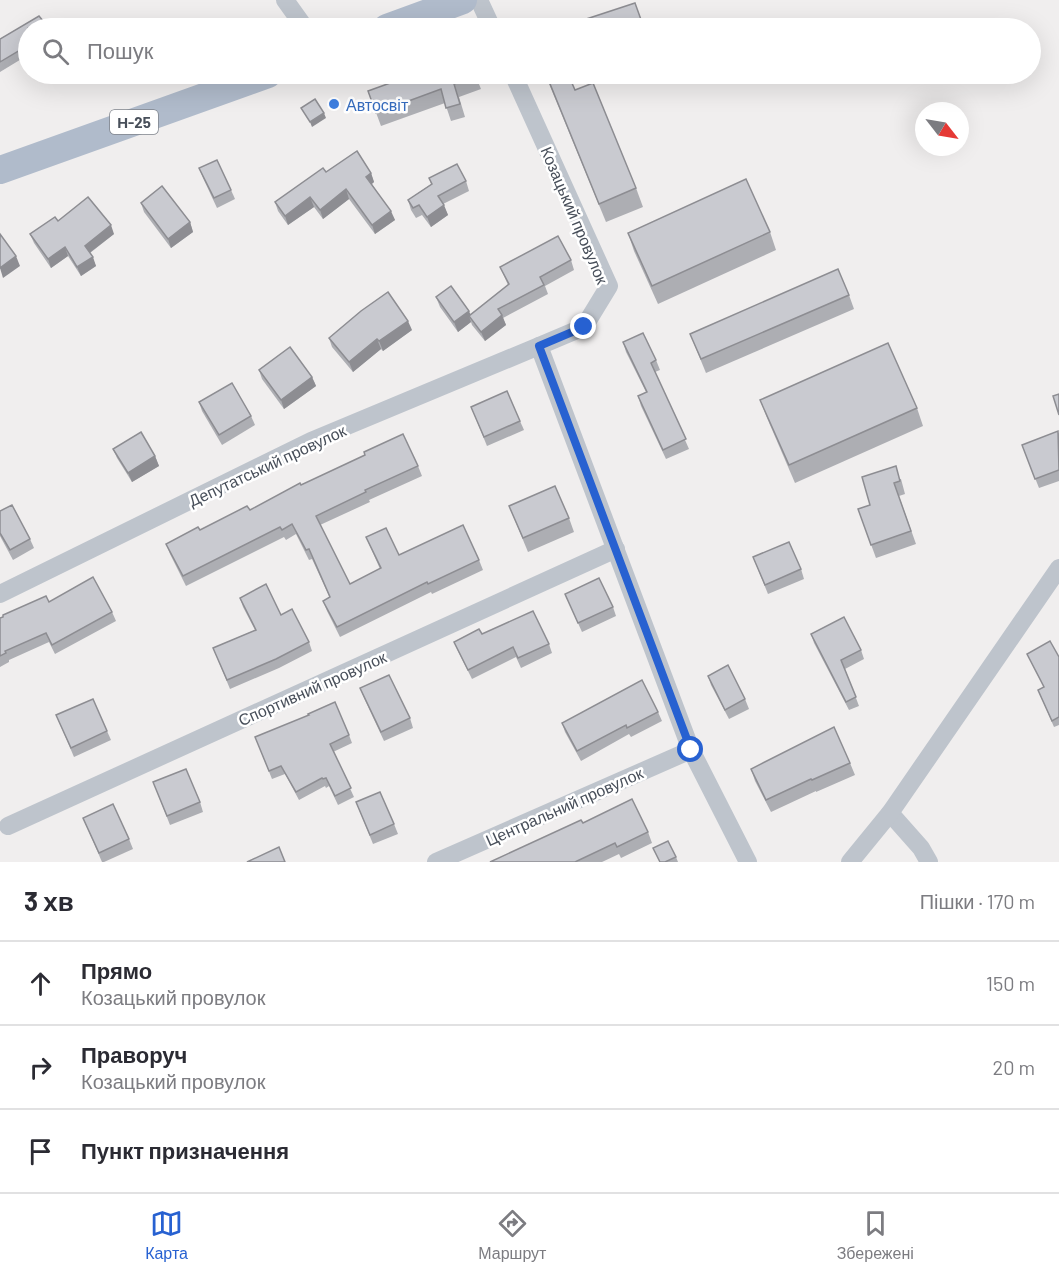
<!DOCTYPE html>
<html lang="uk">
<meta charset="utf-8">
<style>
:root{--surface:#fff;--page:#f7f7f7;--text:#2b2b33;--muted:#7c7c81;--line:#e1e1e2;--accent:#2761d1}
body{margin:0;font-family:Barlow,sans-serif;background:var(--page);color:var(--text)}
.compass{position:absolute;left:915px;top:102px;width:54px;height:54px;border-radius:50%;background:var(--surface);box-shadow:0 6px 24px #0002;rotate:121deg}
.stop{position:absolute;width:18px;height:18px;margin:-14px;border:4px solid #2761d1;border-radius:50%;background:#fff}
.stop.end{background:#2761d1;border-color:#fff;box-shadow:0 2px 6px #0008}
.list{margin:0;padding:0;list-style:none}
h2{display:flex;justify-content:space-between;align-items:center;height:78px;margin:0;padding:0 24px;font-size:26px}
h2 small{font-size:20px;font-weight:400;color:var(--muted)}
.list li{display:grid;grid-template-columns:39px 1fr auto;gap:18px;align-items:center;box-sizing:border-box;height:84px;padding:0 24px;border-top:2px solid var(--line)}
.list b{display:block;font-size:22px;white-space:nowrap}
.list p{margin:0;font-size:20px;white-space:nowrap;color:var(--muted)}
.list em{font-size:20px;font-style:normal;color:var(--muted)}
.icon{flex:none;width:33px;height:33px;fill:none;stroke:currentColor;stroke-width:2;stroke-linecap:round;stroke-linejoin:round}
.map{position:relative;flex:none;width:1059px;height:862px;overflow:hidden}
.search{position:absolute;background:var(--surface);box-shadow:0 6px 24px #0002;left:18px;right:18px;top:18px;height:66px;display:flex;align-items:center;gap:15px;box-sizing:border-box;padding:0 21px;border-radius:33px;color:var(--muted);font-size:22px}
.sheet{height:330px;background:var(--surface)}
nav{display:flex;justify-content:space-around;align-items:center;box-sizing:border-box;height:84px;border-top:2px solid var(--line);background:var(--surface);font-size:16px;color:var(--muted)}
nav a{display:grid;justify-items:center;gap:3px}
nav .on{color:var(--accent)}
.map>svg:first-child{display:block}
</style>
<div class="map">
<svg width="1059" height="862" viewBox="0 0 1059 862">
<rect width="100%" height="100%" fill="#f0eeee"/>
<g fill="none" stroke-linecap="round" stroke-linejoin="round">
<g stroke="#bec4cc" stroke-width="18">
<polyline points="285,0 305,28"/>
<polyline points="479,0 492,28"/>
<polyline points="513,74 609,286 584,327 539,346 691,750 748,862"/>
<polyline points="0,594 311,441 539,346"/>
<polyline points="890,813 921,848 929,862"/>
<polyline points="8,826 616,549"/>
<polyline points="436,862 691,750"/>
<polyline points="850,862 890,813 1059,568"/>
</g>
<g stroke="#b0bbcb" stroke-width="28">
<polyline points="387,28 463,0"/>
<polyline points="0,170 268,74"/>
</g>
</g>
<g fill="#adaeb3">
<polygon points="39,16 49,28 28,28 28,56 28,55 0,72 0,39"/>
<polygon points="37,74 51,74 40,79"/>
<polygon points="475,74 481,89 459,97 465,117 451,121 445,103 381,126 368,91"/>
<polygon points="545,74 575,90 636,188 643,207 606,222"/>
<polygon points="199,168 231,190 235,199 217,208 203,178"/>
<polygon points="326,172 371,173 374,182 372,184 395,220 375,234 349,199 323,219 314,207 288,225 278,211 275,202"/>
<polygon points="429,178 466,181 469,191 443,204 448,215 431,227 422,215 416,218 411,210 408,200 431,184"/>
<polygon points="141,203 190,222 193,232 171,248 144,212"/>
<polygon points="58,221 114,234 90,253 96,266 81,276 68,256 51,268 34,243 30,234"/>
<polygon points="770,232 776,250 658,304 634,251 628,233"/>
<polygon points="571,260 574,270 545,286 548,294 503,318 506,325 485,341 472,325 471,322 458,332 440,307 436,297 471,314 508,285 500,267"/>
<polygon points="849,295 854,309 706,373 690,334"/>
<polygon points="412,330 383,351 381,349 353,372 332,347 329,338"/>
<polygon points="623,342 656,360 660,370 655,372 689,449 666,459 641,406 638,396 646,392 626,352"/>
<polygon points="259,370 312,377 316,386 284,409 262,379"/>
<polygon points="760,400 917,408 923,426 795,483 767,418"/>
<polygon points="199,402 251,416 255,425 222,445 202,411"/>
<polygon points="471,407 520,421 524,430 487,446"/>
<polygon points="1059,433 1059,481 1039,488 1022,445"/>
<polygon points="113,449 155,456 159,466 132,482 117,458"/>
<polygon points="418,466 422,476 369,500 370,502 320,525 350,584 380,569 366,537 399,555 479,560 483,570 432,594 431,592 340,637 327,611 323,601 330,598 312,559 309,560 296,534 286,540 284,537 186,586 170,554 166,544 250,510 301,485"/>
<polygon points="862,477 901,479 905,494 899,496 916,544 876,558 858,509 870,505"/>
<polygon points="509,506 569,518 574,532 528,552"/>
<polygon points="0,511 30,539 34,548 13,560 0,536"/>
<polygon points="753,557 801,569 804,579 768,594"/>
<polygon points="565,594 613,607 616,616 582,632"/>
<polygon points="240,598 281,615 309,642 312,651 279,668 230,689 213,648 255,630 243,607"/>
<polygon points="49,602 112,612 116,621 55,654 49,642 9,660 9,662 0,667 0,618"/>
<polygon points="482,634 549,644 552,653 521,668 516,657 472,679 458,651 454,642"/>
<polygon points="811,634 861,650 864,659 845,669 859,706 849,710 814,643"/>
<polygon points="1027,654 1059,657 1059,725 1054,727 1038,690 1044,687"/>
<polygon points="708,676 745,699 749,709 729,719 711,685"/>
<polygon points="360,688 410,718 413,728 384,741 364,698"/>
<polygon points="658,712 662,721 631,737 629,734 581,761 565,732 562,723"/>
<polygon points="56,715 107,731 111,740 74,757"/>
<polygon points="349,735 352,743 333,752 354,797 338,805 329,786 326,788 325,786 299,800 285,774 272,779 255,737"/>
<polygon points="850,763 855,775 816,792 816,791 771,812 755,781 751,769"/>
<polygon points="157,792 200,802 203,812 170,825"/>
<polygon points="356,802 394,824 398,834 373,844"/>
<polygon points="83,818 129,839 133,849 104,862 102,862"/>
<polygon points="583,823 648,832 652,843 621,858 619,854 602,862 490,862"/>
<polygon points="676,857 678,862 659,862"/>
</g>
<g fill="#8d8d92">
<polygon points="324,113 326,118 312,127 310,122"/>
<polygon points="371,173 374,182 369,186 366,177"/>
<polygon points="346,189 349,199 323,219 320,210"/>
<polygon points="310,197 314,207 288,225 285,216"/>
<polygon points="444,205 448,215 431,227 427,217"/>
<polygon points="391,211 395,220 375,234 372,225"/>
<polygon points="190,222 193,232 171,248 168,239"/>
<polygon points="111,225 114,234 88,254 85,246"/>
<polygon points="65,247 68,256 51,268 48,259"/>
<polygon points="16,256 20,266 3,278 0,268"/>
<polygon points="93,257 96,266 81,276 77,267"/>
<polygon points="469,311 473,321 469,316 471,322 458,332 454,322"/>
<polygon points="502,315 506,325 485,341 481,332"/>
<polygon points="408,321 412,330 383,351 379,341"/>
<polygon points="377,339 381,349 353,372 349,362"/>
<polygon points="312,377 316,386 284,409 281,400"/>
<polygon points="155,456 159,466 132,482 128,473"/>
</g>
<g fill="#c9cad0" stroke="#8d8d92" stroke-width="1.5">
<polygon points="635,3 644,28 566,28 565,26"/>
<polygon points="39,16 48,27 47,28 28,28 28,54 25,47 0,62 0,39"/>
<polygon points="415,74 475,74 476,76 454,84 460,104 446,108 441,89 376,113 368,91"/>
<polygon points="546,74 568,74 575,90 593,83 636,188 599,204"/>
<polygon points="315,99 324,113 310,122 301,108"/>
<polygon points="357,151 371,173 366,177 391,211 372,225 346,189 320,210 310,197 285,216 275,202 323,168 326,172"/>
<polygon points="217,160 231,190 214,198 199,168"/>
<polygon points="457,164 466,181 438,196 444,205 427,217 419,205 413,208 408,200 432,184 429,178"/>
<polygon points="746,179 770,232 652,286 628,233"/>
<polygon points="162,186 190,222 168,239 141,203"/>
<polygon points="88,197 111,225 85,246 93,257 77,267 65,247 48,259 30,234 55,217 58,221"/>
<polygon points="0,234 16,256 0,268"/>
<polygon points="558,236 571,260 540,277 544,285 498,309 502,315 481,332 469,316 509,284 500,267"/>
<polygon points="838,269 849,295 701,359 690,334"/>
<polygon points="451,286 469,311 454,322 436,297"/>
<polygon points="388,292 408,321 379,341 377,339 349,362 329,338 361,311"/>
<polygon points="643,333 656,360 651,363 686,439 663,450 638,396 647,392 623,342"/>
<polygon points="888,343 917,408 789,465 760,400"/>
<polygon points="290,347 312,377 281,400 259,370"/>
<polygon points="232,383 251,416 219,435 199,402"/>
<polygon points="507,391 520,421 484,437 471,407"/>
<polygon points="1059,394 1059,415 1053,396"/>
<polygon points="1058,431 1059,470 1035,479 1022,445"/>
<polygon points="141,432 155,456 128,473 113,449"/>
<polygon points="403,434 418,466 365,490 366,492 316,516 350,584 381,568 366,537 386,528 399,555 463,525 479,560 428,584 427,582 337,627 323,601 330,597 309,549 306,550 292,524 282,530 280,527 183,576 166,544 198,527 200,530 247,506 250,510 300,483 301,485 365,455 364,452"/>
<polygon points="896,466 900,481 894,483 911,531 871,545 858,509 870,505 862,477"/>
<polygon points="555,486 569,518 523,538 509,506"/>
<polygon points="12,505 30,539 10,550 0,533 0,511"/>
<polygon points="789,542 801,569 765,585 753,557"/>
<polygon points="93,577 112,612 52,645 46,633 5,651 6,653 0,656 0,618 3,617 3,615 46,596 49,602"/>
<polygon points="599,578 613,607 578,623 565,594"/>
<polygon points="266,584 281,615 292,609 309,642 276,659 227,680 213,648 256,630 240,598"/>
<polygon points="533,611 549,644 518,658 513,647 468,670 454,642 479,629 482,634"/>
<polygon points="844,617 861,650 841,660 856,697 846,702 811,634"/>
<polygon points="1050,641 1059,657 1059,717 1052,721 1038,690 1044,687 1027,654"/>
<polygon points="728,665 745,699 725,710 708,676"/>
<polygon points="389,675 410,718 381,732 360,688"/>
<polygon points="642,680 658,712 627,728 626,725 577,751 562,723"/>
<polygon points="93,699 107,731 71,748 56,715"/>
<polygon points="335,702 349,735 330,744 351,788 335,796 326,778 323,779 322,778 296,792 281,766 269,771 255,737 309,715 308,714"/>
<polygon points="834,727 850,763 812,780 811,779 766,800 751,769"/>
<polygon points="186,769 200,802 167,816 153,782"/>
<polygon points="380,792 394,824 370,835 356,802"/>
<polygon points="632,799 648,832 617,847 615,843 575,862 490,862 581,820 583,823"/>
<polygon points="113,804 129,839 99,853 83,818"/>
<polygon points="668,841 676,857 665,862 660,862 653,848"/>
<polygon points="279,847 285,862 247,862"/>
</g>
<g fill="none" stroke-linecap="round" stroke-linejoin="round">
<polyline stroke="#2761d1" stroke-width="8" points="584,327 539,346 691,750"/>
</g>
<circle fill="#3f7fe0" stroke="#fff" stroke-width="2" cx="334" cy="104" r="6"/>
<g text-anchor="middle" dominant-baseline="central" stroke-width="5" stroke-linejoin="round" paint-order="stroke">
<rect fill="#fff" stroke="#7f848c" stroke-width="1.5" x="110" y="110" width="48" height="24" rx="4.5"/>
<g font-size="15" font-weight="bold" fill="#484f5a">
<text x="134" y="122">Н-25</text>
</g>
<g font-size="16" fill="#366cbe" stroke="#fff" text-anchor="start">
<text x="346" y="104">Автосвіт</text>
</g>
<g font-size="16" fill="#484f5a" stroke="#fff">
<text transform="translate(575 215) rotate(67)">Козацький провулок</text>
<text transform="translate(267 465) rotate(-25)">Депутатський провулок</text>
<text transform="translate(312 688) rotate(-24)">Спортивний провулок</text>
<text transform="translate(564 806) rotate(-24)">Центральний провулок</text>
</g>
</g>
</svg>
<svg class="compass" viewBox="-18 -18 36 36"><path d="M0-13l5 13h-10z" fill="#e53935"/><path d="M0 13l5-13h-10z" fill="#7c7c81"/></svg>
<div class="stop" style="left:691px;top:750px"></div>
<div class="stop end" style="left:584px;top:327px"></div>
<div class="search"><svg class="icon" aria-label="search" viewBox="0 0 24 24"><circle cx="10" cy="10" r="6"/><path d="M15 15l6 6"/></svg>Пошук</div>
</div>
<section class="sheet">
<h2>3 хв<small>Пішки · 170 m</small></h2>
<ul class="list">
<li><svg class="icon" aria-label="ahead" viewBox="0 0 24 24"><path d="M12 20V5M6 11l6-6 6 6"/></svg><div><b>Прямо</b><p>Козацький провулок</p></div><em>150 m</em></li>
<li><svg class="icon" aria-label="right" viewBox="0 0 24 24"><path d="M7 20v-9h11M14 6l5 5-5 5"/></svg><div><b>Праворуч</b><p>Козацький провулок</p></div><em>20 m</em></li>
<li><svg class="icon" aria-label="arrive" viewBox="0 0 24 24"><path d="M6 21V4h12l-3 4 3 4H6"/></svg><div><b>Пункт призначення</b></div></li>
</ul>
</section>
<nav>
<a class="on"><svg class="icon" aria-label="map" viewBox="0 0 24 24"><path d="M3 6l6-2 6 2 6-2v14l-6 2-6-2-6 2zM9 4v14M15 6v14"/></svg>Карта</a>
<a><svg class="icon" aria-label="directions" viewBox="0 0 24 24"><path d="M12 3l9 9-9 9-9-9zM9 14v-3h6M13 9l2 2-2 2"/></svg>Маршрут</a>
<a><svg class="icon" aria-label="saved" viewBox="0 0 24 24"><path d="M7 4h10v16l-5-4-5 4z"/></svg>Збережені</a>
</nav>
